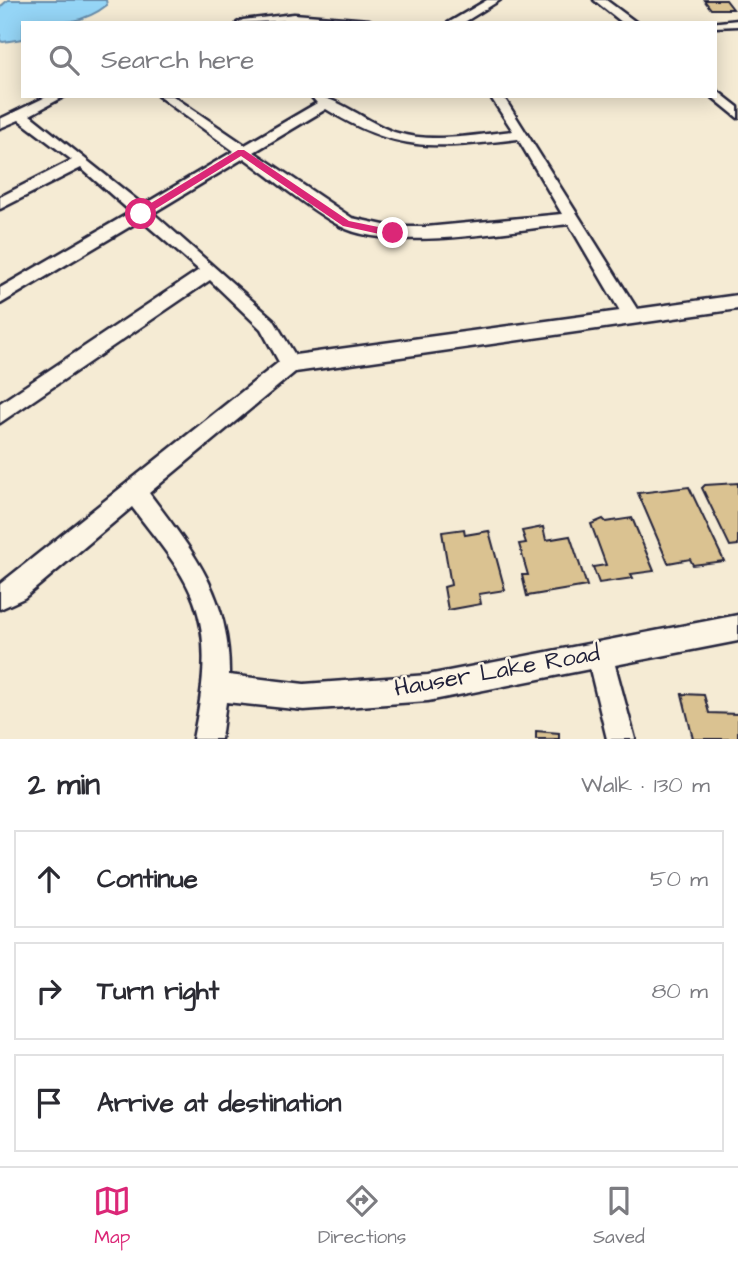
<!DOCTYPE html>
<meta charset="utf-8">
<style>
:root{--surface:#fff;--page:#f2f2f3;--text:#2b2b33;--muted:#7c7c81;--line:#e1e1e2;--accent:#db2777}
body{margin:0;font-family:"Architects Daughter",sans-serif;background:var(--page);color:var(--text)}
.stop{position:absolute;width:21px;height:21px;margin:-16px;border:5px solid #db2777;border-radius:50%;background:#fff}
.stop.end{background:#db2777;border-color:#fff;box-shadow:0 2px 7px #0008}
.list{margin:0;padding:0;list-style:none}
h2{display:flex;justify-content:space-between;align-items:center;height:91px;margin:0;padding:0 28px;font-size:30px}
h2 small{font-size:23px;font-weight:400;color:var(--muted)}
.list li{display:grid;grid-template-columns:46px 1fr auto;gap:21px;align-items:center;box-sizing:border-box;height:98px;margin:0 14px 14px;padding:0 14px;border:2px solid var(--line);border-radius:0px}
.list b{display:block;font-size:26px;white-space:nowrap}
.list em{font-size:23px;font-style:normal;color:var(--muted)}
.icon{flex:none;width:38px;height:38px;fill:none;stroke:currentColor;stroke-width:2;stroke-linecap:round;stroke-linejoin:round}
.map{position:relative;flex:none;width:738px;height:739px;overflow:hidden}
.search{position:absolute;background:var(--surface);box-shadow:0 4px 18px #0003;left:21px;right:21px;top:21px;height:77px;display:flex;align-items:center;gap:18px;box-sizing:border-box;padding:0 24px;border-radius:0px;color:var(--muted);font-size:26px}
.sheet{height:427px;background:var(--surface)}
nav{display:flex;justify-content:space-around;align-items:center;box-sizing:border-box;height:98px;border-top:2px solid var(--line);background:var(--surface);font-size:19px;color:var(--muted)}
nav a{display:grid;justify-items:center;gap:4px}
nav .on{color:var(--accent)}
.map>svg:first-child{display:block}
</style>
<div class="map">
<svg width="738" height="739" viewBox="0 0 738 739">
<rect width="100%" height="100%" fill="#f5ebd4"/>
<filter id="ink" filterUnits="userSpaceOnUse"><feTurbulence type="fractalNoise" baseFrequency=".0143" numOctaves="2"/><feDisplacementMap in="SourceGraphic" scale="14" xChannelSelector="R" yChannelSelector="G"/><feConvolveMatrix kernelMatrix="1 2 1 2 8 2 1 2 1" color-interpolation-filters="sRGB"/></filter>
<g filter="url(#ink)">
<path fill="#95d5f6" stroke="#678dab" stroke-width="2" d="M8,0H106L107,5C81,26 54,23 23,23V39L3,42L0,41V7Z"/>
<g fill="#dac291" stroke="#22223b" stroke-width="2">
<polygon points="704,0 726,0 733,9 711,9"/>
<polygon points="738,483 738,545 730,546 702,488 705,485"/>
<polygon points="689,487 724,561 693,565 690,559 668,563 638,493"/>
<polygon points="632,518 654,571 631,574 633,578 599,583 593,567 606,565 591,524 603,519 606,522"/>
<polygon points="543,527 546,540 570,536 587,586 527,596 522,575 528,575 519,544 526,543 522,531"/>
<polygon points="464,529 465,535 489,531 505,590 479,594 481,604 448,610 444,587 451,585 442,532"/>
<polygon points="682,694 704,695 709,713 738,714 738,739 693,739"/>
<polygon points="536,731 559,733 559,739 536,739"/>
</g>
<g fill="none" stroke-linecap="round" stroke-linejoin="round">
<g stroke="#22223b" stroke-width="5">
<g id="street">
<polygon points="487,0 500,0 463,23 448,23"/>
<polygon points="594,0 606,0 637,23 623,23"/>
<polygon points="294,14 369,20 375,23 294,20 237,23 243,20"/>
<polygon points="738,20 738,26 715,27 715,23 710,23"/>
<polygon points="715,89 738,107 738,118 711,96 715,96"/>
<path d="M48,96H65L30,115L143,205L234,151L158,96H173L245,145L317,103L311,96C338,96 367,123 394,132C432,144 474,135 513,131L490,96H503L637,309L738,295V309L295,372L149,493C194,553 230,596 229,675L304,684L428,675L738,615V641L615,665L635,739H607L590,669L428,701L304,710L226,702L221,739H193C202,695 211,645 194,601C181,566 154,537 132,507L24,598L0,609V584L279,362L261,329L210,280L0,423V403L199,270L141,220L0,304V288L131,212L81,168L0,209V197L72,160L19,120L0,128V119ZM326,109C398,154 438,148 518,139L562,214L426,227H393L352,218L254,152ZM244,158C275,180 307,208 340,226C389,253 512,230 569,224L620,311L295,355L273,319L153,213Z"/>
</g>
</g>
<use href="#street" fill="#fcf5e5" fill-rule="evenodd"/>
</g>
</g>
<polygon fill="#db2777" points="238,150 244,150 349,221 393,230 397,233 393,237 343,226 241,156 144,216 138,216 138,211"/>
<g text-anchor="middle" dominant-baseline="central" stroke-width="5" stroke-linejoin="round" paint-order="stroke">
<g font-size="24" fill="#22223b" stroke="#fcf5e5">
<text transform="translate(497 671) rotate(-10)">Hauser Lake Road</text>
</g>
</g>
</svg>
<div class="stop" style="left:141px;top:214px"></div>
<div class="stop end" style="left:393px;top:233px"></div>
<div class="search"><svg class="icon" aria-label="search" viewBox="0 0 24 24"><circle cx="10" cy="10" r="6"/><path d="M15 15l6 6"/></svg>Search here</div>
</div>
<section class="sheet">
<h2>2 min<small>Walk · 130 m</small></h2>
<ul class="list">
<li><svg class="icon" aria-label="ahead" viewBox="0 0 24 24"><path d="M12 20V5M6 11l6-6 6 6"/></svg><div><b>Continue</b></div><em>50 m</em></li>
<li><svg class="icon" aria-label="right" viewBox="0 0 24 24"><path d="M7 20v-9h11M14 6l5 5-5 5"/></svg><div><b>Turn right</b></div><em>80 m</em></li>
<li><svg class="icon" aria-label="arrive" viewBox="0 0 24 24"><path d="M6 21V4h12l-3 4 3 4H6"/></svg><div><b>Arrive at destination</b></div></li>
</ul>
</section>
<nav>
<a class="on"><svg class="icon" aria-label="map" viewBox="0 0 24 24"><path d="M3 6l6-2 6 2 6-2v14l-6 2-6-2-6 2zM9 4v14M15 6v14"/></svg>Map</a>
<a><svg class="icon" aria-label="directions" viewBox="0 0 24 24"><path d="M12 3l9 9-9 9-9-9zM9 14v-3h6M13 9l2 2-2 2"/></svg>Directions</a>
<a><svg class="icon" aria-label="saved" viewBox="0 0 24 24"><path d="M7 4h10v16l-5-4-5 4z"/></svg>Saved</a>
</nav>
